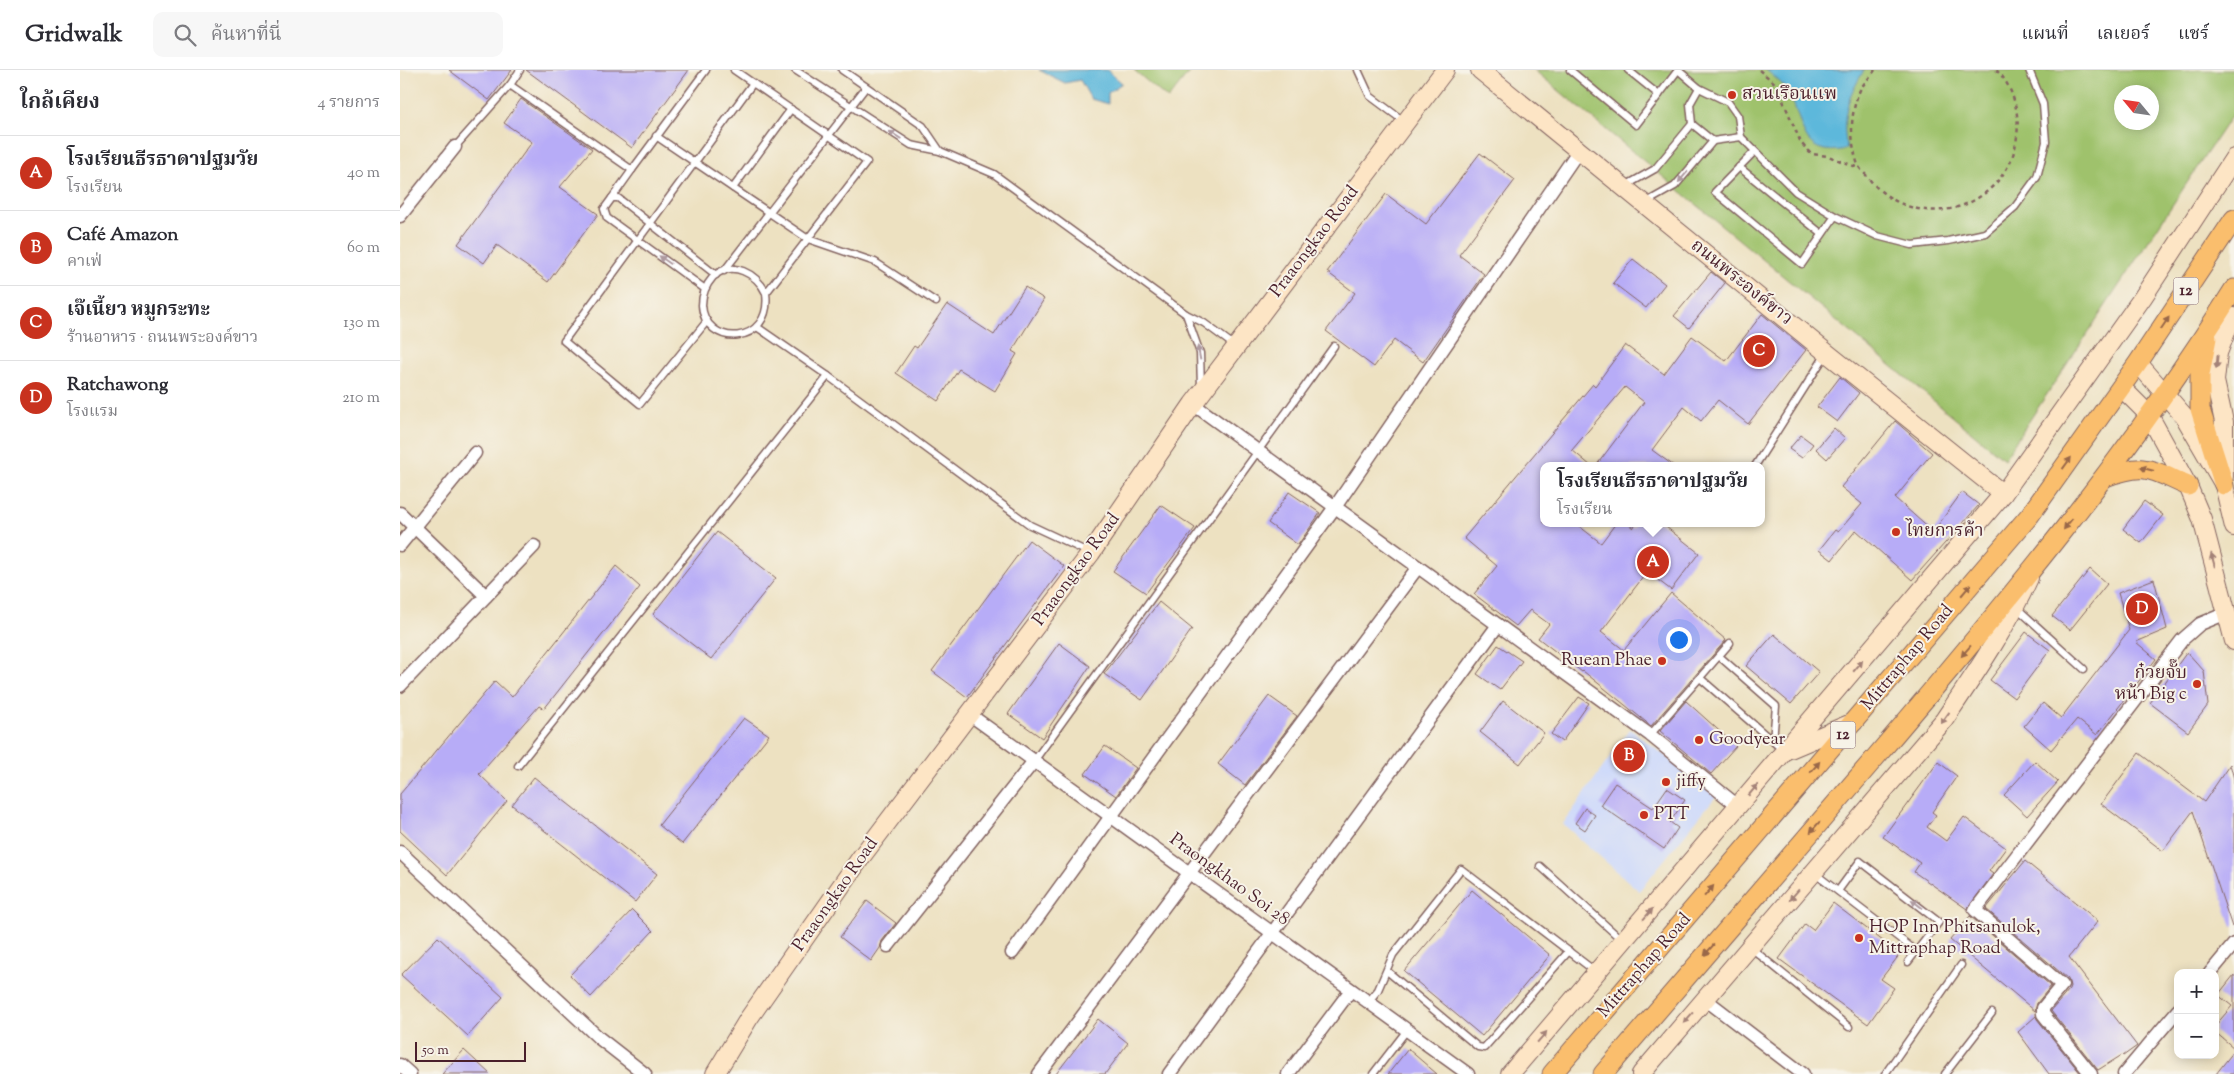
<!DOCTYPE html>
<html lang="th">
<meta charset="utf-8">
<style>
:root{--surface:#fff;--page:#f7f7f7;--text:#2b2b33;--muted:#7c7c81;--line:#e1e1e2;--accent:#c8321e}
body{margin:0;font-family:"Sorts Mill Goudy","Noto Serif Thai",serif;background:var(--page);color:var(--text)}
.controls{position:absolute;right:15px;bottom:15px;display:grid;overflow:hidden;border-radius:10px;box-shadow:0 2px 12px #0003}
.controls button{width:45px;height:45px;display:grid;place-items:center;padding:0;border:0;border-bottom:1px solid var(--line);background:var(--surface);color:var(--text);font:25px sans-serif}
.compass{position:absolute;left:1714px;top:15px;width:45px;height:45px;border-radius:50%;background:var(--surface);box-shadow:0 2px 12px #0003;rotate:299deg}
.scale{position:absolute;left:15px;bottom:12px;width:111px;box-sizing:border-box;padding-left:5px;border:2px solid #4a1f2b;border-top:0;font-size:14px;line-height:18px;white-space:nowrap;color:#4a1f2b;-webkit-text-stroke:4px #f7f3e8;paint-order:stroke}
.you{position:absolute;left:1278px;top:569px;width:18px;height:18px;margin:-12px;border:4px solid #fff;border-radius:50%;background:#1a73e8;box-shadow:0 0 0 8px #1a73e833}
.badge{display:grid;place-items:center;width:32px;height:32px;border-radius:50%;background:var(--accent);color:#fff;font-size:16px;font-weight:700}
.pin{position:absolute;translate:-50% -50%;border:2px solid #fff;box-shadow:0 1px 5px #0006}
.popup{position:absolute;left:1140px;top:392px;width:225px;height:65px;box-sizing:border-box;display:grid;place-content:center;border-radius:10px;background:var(--surface);filter:drop-shadow(0 1px 4px #0005);font-size:16px;white-space:nowrap;color:var(--muted)}
.popup b{font-size:19px;color:var(--text)}
.popup::after{content:'';position:absolute;left:50%;top:100%;margin-left:-10px;border:10px solid transparent;border-top-color:var(--surface)}
.list{margin:0;padding:0;list-style:none}
h2{display:flex;justify-content:space-between;align-items:center;height:65px;margin:0;padding:0 20px;font-size:21px}
h2 small{font-size:16px;font-weight:400;color:var(--muted)}
.list li{display:grid;grid-template-columns:32px 1fr auto;gap:15px;align-items:center;box-sizing:border-box;height:75px;padding:0 20px;border-top:1px solid var(--line)}
.list b{display:block;font-size:19px;white-space:nowrap}
.list p{margin:0;font-size:16px;white-space:nowrap;color:var(--muted)}
.list em{font-size:16px;font-style:normal;color:var(--muted)}
.icon{flex:none;width:28px;height:28px;fill:none;stroke:currentColor;stroke-width:2;stroke-linecap:round;stroke-linejoin:round}
.map{position:relative;flex:none;width:1834px;height:1004px;overflow:hidden}
header{display:flex;align-items:center;gap:30px;box-sizing:border-box;height:70px;padding:0 25px;background:var(--surface);border-bottom:1px solid var(--line)}
header strong{font-size:24px}
nav{display:flex;gap:28px;margin-inline-start:auto;font-size:18px}
.search{width:350px;height:45px;background:var(--page);display:flex;align-items:center;gap:12px;box-sizing:border-box;padding:0 18px;border-radius:10px;color:var(--muted);font-size:19px}
main{display:flex}
aside{flex:1;background:var(--surface)}
.map>svg:first-child{display:block}
</style>
<header>
<strong>Gridwalk</strong>
<div class="search"><svg class="icon" aria-label="search" viewBox="0 0 24 24"><circle cx="10" cy="10" r="6"/><path d="M15 15l6 6"/></svg>ค้นหาที่นี่</div>
<nav><a>แผนที่</a><a>เลเยอร์</a><a>แชร์</a></nav>
</header>
<main>
<aside>
<h2>ใกล้เคียง<small>4 รายการ</small></h2>
<ul class="list">
<li><span class="badge">A</span><div><b>โรงเรียนธีรธาดาปฐมวัย</b><p>โรงเรียน</p></div><em>40 m</em></li>
<li><span class="badge">B</span><div><b>Café Amazon</b><p>คาเฟ่</p></div><em>60 m</em></li>
<li><span class="badge">C</span><div><b>เจ๊เนี้ยว หมูกระทะ</b><p>ร้านอาหาร · ถนนพระองค์ขาว</p></div><em>130 m</em></li>
<li><span class="badge">D</span><div><b>Ratchawong</b><p>โรงแรม</p></div><em>210 m</em></li>
</ul>
</aside>
<div class="map">
<svg width="1834" height="1004" viewBox="0 0 1834 1004">
<rect width="100%" height="100%" fill="#f7f3e8"/>
<filter id="ink" filterUnits="userSpaceOnUse"><feTurbulence type="fractalNoise" baseFrequency=".02" numOctaves="2"/><feDisplacementMap in="SourceGraphic" scale="10" xChannelSelector="R" yChannelSelector="G"/><feConvolveMatrix kernelMatrix="1 2 1 2 8 2 1 2 1" color-interpolation-filters="sRGB"/></filter>
<filter id="wash" filterUnits="userSpaceOnUse"><feTurbulence type="fractalNoise" baseFrequency=".0096" numOctaves="4" result="noise"/><feDisplacementMap in="SourceGraphic" scale="20" xChannelSelector="R" yChannelSelector="G"/><feGaussianBlur stdDeviation="1.12" result="paint"/><feColorMatrix in="noise" values="0 0 0 0 0 0 0 0 0 0 0 0 0 0 0 0 0 1.4 0 .05"/><feComposite in="paint" operator="in"/></filter>
<g filter="url(#wash)">
<rect width="100%" height="100%" fill="#ede1c1"/>
<polygon fill="#cfdafa" points="1230,659 1317,725 1239,821 1163,754"/>
<g fill="#9fc26c" stroke="#74704c" fill-rule="evenodd">
<polygon points="734,0 791,0 768,29"/>
<path d="M1134,0H1834V42L1604,389ZM1722,22H1752V52H1722Z"/>
</g>
<g fill="#5db8db" stroke="#546c83">
<polygon points="639,0 707,0 722,13 708,23 708,34 691,29 680,10 665,13"/>
<path d="M1366,0H1464C1447,30 1441,45 1447,79C1396,89 1406,50 1386,19C1381,12 1372,5 1366,0Z"/>
</g>
<g id="blocks">
<g fill="#b7acf7">
<polygon points="49,0 112,0 89,30"/>
<polygon points="126,0 289,0 232,78"/>
<polygon points="121,29 192,79 160,117 198,144 148,212 97,175 84,193 58,174 132,72 104,53"/>
<polygon points="1080,83 1115,110 1059,185 1084,204 1023,292 994,270 974,297 926,261 955,223 927,202 986,124 1026,154"/>
<polygon points="1233,189 1265,214 1246,238 1213,213"/>
<polygon points="1311,202 1325,213 1289,258 1274,246"/>
<polygon points="625,217 644,229 612,281 617,284 595,321 559,299 538,331 496,303 514,276 517,278 547,234 594,265"/>
<polygon points="1362,244 1406,280 1348,354 1318,330 1301,351 1284,337 1252,380 1274,396 1196,396 1244,332 1225,317 1172,380 1191,396 1144,396 1144,453 1175,453 1201,473 1216,453 1227,453 1233,458 1237,453 1261,453 1299,483 1271,520 1247,502 1201,562 1224,580 1271,523 1326,570 1251,656 1183,601 1182,602 1138,568 1149,554 1130,540 1116,556 1074,524 1097,496 1064,468 1193,314 1195,316 1225,275 1264,304 1292,266 1326,291"/>
<polygon points="1440,307 1459,323 1437,352 1417,337"/>
<polygon points="1495,351 1532,383 1495,428 1533,462 1562,422 1579,435 1512,510 1456,460 1432,490 1419,480 1435,460 1438,462 1462,434 1441,417"/>
<polygon points="1434,358 1445,368 1427,389 1416,379"/>
<polygon points="1401,365 1413,374 1402,388 1389,379"/>
<polygon points="889,422 920,443 898,475 868,453"/>
<polygon points="1744,431 1763,445 1741,473 1723,459"/>
<polygon points="761,435 795,458 746,523 713,501"/>
<polygon points="317,462 376,508 311,589 253,544"/>
<polygon points="629,470 664,496 567,627 532,601"/>
<polygon points="216,496 240,517 144,639 139,636 79,704 107,731 47,805 0,761 0,724 95,611 112,627"/>
<polygon points="1690,499 1707,514 1670,560 1652,546"/>
<polygon points="1754,509 1767,559 1736,572 1756,589 1697,665 1677,649 1651,680 1624,656 1643,633 1661,648 1729,560 1718,523"/>
<polygon points="759,532 792,559 742,630 704,604"/>
<polygon points="1626,562 1650,580 1614,628 1590,610"/>
<polygon points="1374,564 1419,602 1391,634 1346,596"/>
<polygon points="659,573 690,596 642,668 608,644"/>
<polygon points="1098,575 1122,591 1100,620 1077,604"/>
<polygon points="1787,582 1804,601 1808,635 1788,662 1750,633"/>
<polygon points="869,626 897,646 845,715 818,694"/>
<polygon points="1179,627 1189,633 1162,672 1151,664"/>
<polygon points="1103,631 1144,663 1120,694 1080,662"/>
<polygon points="1286,631 1336,676 1311,704 1260,661"/>
<polygon points="344,648 369,665 282,774 259,755"/>
<polygon points="705,676 736,698 716,726 685,704"/>
<polygon points="1739,683 1804,732 1830,694 1834,709 1834,856 1832,857 1793,741 1763,781 1701,734"/>
<polygon points="1635,691 1658,712 1627,746 1604,725"/>
<polygon points="1538,692 1557,706 1532,742 1536,745 1527,757 1546,771 1564,747 1606,778 1589,801 1593,804 1567,839 1514,802 1520,793 1483,767"/>
<polygon points="134,707 257,804 235,832 112,735"/>
<polygon points="1215,713 1253,738 1267,718 1285,730 1270,752 1278,758 1264,779 1200,735"/>
<polygon points="1185,738 1195,745 1185,760 1175,753"/>
<polygon points="1625,791 1698,851 1669,887 1737,976 1723,986 1722,985 1698,1000 1651,941 1669,920 1670,916 1668,909 1586,839"/>
<polygon points="1072,820 1150,885 1082,966 1004,901"/>
<polygon points="467,831 496,853 482,871 480,878 471,891 440,867"/>
<polygon points="1433,833 1500,884 1481,909 1494,918 1468,954 1379,889 1405,854 1413,860"/>
<polygon points="232,840 253,861 191,927 170,905"/>
<polygon points="1570,846 1651,916 1637,933 1635,941 1550,870"/>
<polygon points="38,867 103,927 68,966 1,905"/>
<polygon points="1834,905 1834,978 1815,962 1815,956 1832,936 1818,925"/>
<polygon points="1636,946 1637,949 1681,1004 1649,1004 1618,962"/>
<polygon points="698,949 728,973 705,1004 656,1004"/>
<polygon points="1008,979 1037,1004 988,1004"/>
<polygon points="64,980 90,1004 42,1004"/>
<polygon points="1834,981 1834,1004 1816,1004"/>
</g>
</g>
</g>
<g filter="url(#ink)">
<use href="#blocks" fill-opacity="0" stroke="#836360" stroke-width="1"/>
<g fill="none" stroke-linecap="round" stroke-linejoin="round">
<g stroke="#836360" stroke-width="9">
<g id="lane">
<path d="M334,0L467,92L366,223C373,277 304,278 302,235C302,224 306,215 313,207C332,189 357,204 366,223"/>
<polyline points="395,0 511,75 540,81 594,104 786,244 804,253 835,276"/>
<polyline points="442,0 523,56 540,81"/>
<polyline points="958,0 970,26 1005,52"/>
<polyline points="1170,0 1236,55 1278,0"/>
<polyline points="1228,0 1259,25"/>
<polyline points="1278,0 1299,18 1328,32 1338,46 1341,67 1396,122 1435,146 1477,166 1512,175 1548,171 1585,163 1615,137 1637,107 1646,72 1643,34 1629,0"/>
<polyline points="110,15 120,0"/>
<polyline points="1299,18 1290,34 1292,54 1313,71 1341,67"/>
<polyline points="256,66 408,169 475,192 536,232"/>
<polyline points="55,77 110,15 232,100 306,0"/>
<polyline points="1354,82 1315,122 1402,194 1435,146"/>
<polyline points="1339,97 1422,164"/>
<polyline points="1225,116 1255,99 1292,54"/>
<polyline points="333,118 391,39"/>
<polyline points="212,128 232,100"/>
<polyline points="1245,133 1275,116 1313,71"/>
<polyline points="324,201 466,17"/>
<polyline points="305,219 207,148 204,139 212,128 218,128 316,205"/>
<polyline points="786,244 800,283 801,317"/>
<polyline points="307,251 240,334 164,271 353,13"/>
<polyline points="357,257 428,306 630,455 690,483"/>
<polyline points="1355,396 1426,284"/>
<polyline points="1617,538 1684,599"/>
<polyline points="1319,586 1376,636 1373,671"/>
<polyline points="1300,608 1384,681"/>
<polyline points="1250,665 1330,573"/>
<polyline points="634,691 934,276"/>
<polyline points="118,696 428,306"/>
<polyline points="1140,796 1223,871"/>
<polyline points="1414,803 1516,881"/>
<polyline points="1438,821 1460,791 1539,852 1508,892"/>
<polyline points="1351,878 1449,957"/>
<polyline points="987,901 1078,977 1084,978 1169,881"/>
<polyline points="968,932 978,920 993,885 1061,799 1196,902"/>
<polyline points="973,1004 1007,960"/>
<polyline points="1485,1004 1561,895"/>
<polyline points="1545,1004 1592,943"/>
</g>
</g>
<g stroke="#836360" stroke-width="15">
<g id="street">
<polyline points="0,146 55,77"/>
<polyline points="793,334 1250,665 1339,737"/>
<polyline points="0,443 86,526"/>
<polyline points="0,475 75,383"/>
<polyline points="0,616 134,476"/>
<polyline points="569,644 1068,1004"/>
<polyline points="0,782 199,968 245,1004"/>
<polyline points="488,876 634,691"/>
<polyline points="612,883 935,437 1179,80"/>
<polyline points="1810,903 1834,874"/>
<polyline points="1305,929 1403,1004"/>
<polyline points="0,995 10,1004"/>
<polyline points="639,1004 1018,497"/>
<polyline points="769,1004 1098,555"/>
<polyline points="888,1004 951,920"/>
<polyline points="1691,1004 1643,944 1643,938 1662,915 1575,840 1782,570 1800,554 1827,543"/>
<polyline points="1724,1004 1778,940"/>
</g>
</g>
<g stroke="#836360" stroke-width="20">
<g id="secondary">
<polyline points="1080,0 1427,283 1603,424"/>
<polyline points="1738,293 1784,346 1824,415 1834,457"/>
<polyline points="1721,317 1749,345 1788,416 1802,449 1834,571"/>
<polyline points="1824,407 1824,352 1815,311 1818,283 1828,257 1834,247"/>
<polyline points="1390,679 1454,652"/>
<polyline points="315,1004 349,948 462,786 691,483 793,334 1045,0"/>
<polyline points="1110,1004 1603,424 1743,227 1834,88"/>
<path d="M1241,1004L1544,650C1575,604 1606,559 1629,508"/>
</g>
</g>
<g stroke="#836360" stroke-width="21">
<g id="primary">
<polyline points="1807,268 1800,304 1800,339 1824,415"/>
<path d="M1705,407C1747,392 1749,399 1788,416"/>
<polyline points="1152,1004 1630,445 1738,293 1834,149"/>
<path d="M1203,1004C1293,899 1383,794 1474,689C1602,539 1729,387 1834,219"/>
</g>
</g>
<g stroke="#836360" stroke-width="2.5" stroke-dasharray="4 4" stroke-linecap="butt">
<polyline points="1359,0 1376,14 1401,73 1411,84 1428,86 1459,98"/>
<path d="M1475,0C1471,6 1465,12 1461,18C1455,30 1452,45 1452,58C1452,71 1454,83 1458,95C1460,100 1467,105 1470,110C1501,148 1558,151 1593,116C1607,102 1615,86 1617,66C1620,44 1613,15 1596,0"/>
</g>
<use href="#lane" stroke="#fff" stroke-width="6"/>
<use href="#street" stroke="#fff" stroke-width="12"/>
<use href="#secondary" stroke="#fde5c5" stroke-width="18"/>
<use href="#primary" stroke="#fabe6d" stroke-width="19"/>
</g>
<defs><path id="oneway-solid" d="M-6-.8H1V-3.2L6.5 0L1 3.2V.8H-6Z" transform="scale(1.25)"/></defs>
<g fill="#ae9aa0">
<use href="#oneway-solid" transform="translate(495 65) rotate(-148)"/>
<use href="#oneway-solid" transform="translate(1283 107) rotate(130)"/>
<use href="#oneway-solid" transform="translate(265 190) rotate(-145)"/>
<use href="#oneway-solid" transform="translate(799 283) rotate(-101)"/>
<use href="#oneway-solid" transform="translate(1517 834) rotate(-142)"/>
</g>
<g fill="#996749">
<use href="#oneway-solid" transform="translate(1765 253) rotate(-56)"/>
<use href="#oneway-solid" transform="translate(1667 393) rotate(-54)"/>
<use href="#oneway-solid" transform="translate(1747 399) rotate(-165)"/>
<use href="#oneway-solid" transform="translate(1668 454) rotate(128)"/>
<use href="#oneway-solid" transform="translate(1566 520) rotate(-50)"/>
<use href="#oneway-solid" transform="translate(1566 581) rotate(131)"/>
<use href="#oneway-solid" transform="translate(1415 697) rotate(-49)"/>
<use href="#oneway-solid" transform="translate(1415 757) rotate(131)"/>
<use href="#oneway-solid" transform="translate(1309 821) rotate(-49)"/>
<use href="#oneway-solid" transform="translate(1309 880) rotate(131)"/>
</g>
<g fill="#a48278">
<use href="#oneway-solid" transform="translate(1817 292) rotate(95)"/>
<use href="#oneway-solid" transform="translate(1813 490) rotate(-105)"/>
<use href="#oneway-solid" transform="translate(1458 596) rotate(-50)"/>
<use href="#oneway-solid" transform="translate(1545 648) rotate(126)"/>
<use href="#oneway-solid" transform="translate(1353 720) rotate(-50)"/>
<use href="#oneway-solid" transform="translate(1394 825) rotate(131)"/>
<use href="#oneway-solid" transform="translate(1248 844) rotate(-49)"/>
<use href="#oneway-solid" transform="translate(1288 948) rotate(131)"/>
<use href="#oneway-solid" transform="translate(1142 967) rotate(-49)"/>
</g>
</g>
<g fill="#c8321e" stroke="#f7f3e8" stroke-width="2">
<circle cx="1332" cy="25" r="5"/>
<circle cx="1496" cy="462" r="5"/>
<circle cx="1262" cy="591" r="5"/>
<circle cx="1797" cy="614" r="5"/>
<circle cx="1299" cy="670" r="5"/>
<circle cx="1266" cy="712" r="5"/>
<circle cx="1244" cy="745" r="5"/>
<circle cx="1459" cy="868" r="5"/>
</g>
<g text-anchor="middle" dominant-baseline="central" stroke-width="4" stroke-linejoin="round" paint-order="stroke">
<g fill="#f7f3e8" stroke="#7e5f64" stroke-width="1">
<rect x="1773.5" y="207.5" width="25" height="27" rx="4"/>
<rect x="1430.5" y="651.5" width="25" height="27" rx="4"/>
</g>
<g font-size="16" font-weight="bold" fill="#4a1f2b">
<text x="1786" y="221">12</text>
<text x="1443" y="665">12</text>
</g>
<g font-size="18" fill="#4a1f2b" stroke="#f7f3e8" text-anchor="start">
<text x="1342" y="25">สวนเรึอนเเพ</text>
<text x="1506" y="462">ไทยการค้า</text>
<text x="1252" y="591" text-anchor="end">Ruean Phae</text>
<text x="1787" y="604" text-anchor="end">ก๋วยจั๊บ<tspan x="1787" dy="21">หน้า Big c</tspan></text>
<text x="1309" y="670">Goodyear</text>
<text x="1276" y="712">jiffy</text>
<text x="1254" y="745">PTT</text>
<text x="1469" y="858">HOP Inn Phitsanulok,<tspan x="1469" dy="21">Mittraphap Road</tspan></text>
</g>
<g font-size="18" fill="#4a1f2b" stroke="#f7f3e8">
<text transform="translate(915 172) rotate(-53)">Praaongkao Road</text>
<text transform="translate(1341 213) rotate(39)">ถนนพระองค์ขาว</text>
<text transform="translate(677 500) rotate(-54)">Praaongkao Road</text>
<text transform="translate(1508 588) rotate(-50)">Mittraphap Road</text>
<text transform="translate(829 810) rotate(36)">Praongkhao Soi 28</text>
<text transform="translate(436 825) rotate(-55)">Praaongkao Road</text>
<text transform="translate(1245 896) rotate(-49)">Mittraphap Road</text>
</g>
</g>
</svg>
<div class="controls">
<button>+</button>
<button>−</button>
</div>
<svg class="compass" viewBox="-18 -18 36 36"><path d="M0-13l5 13h-10z" fill="#e53935"/><path d="M0 13l5-13h-10z" fill="#7c7c81"/></svg>
<div class="scale">50 m</div>
<div class="you"></div>
<div class="pin badge" style="left:1253px;top:492px">A</div>
<div class="popup"><b>โรงเรียนธีรธาดาปฐมวัย</b>โรงเรียน</div>
<div class="pin badge" style="left:1229px;top:686px">B</div>
<div class="pin badge" style="left:1359px;top:281px">C</div>
<div class="pin badge" style="left:1742px;top:539px">D</div>
</div>
</main>
